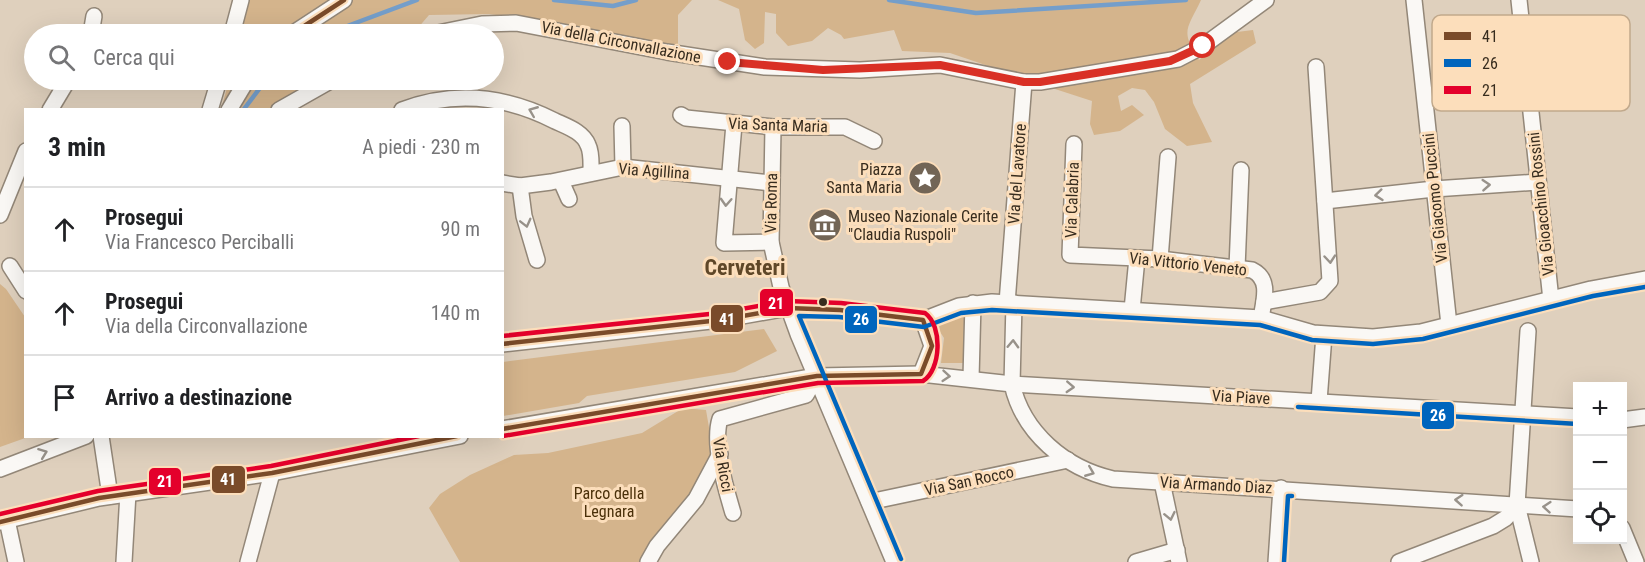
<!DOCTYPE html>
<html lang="it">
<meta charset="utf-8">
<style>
:root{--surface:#fff;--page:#f6f6f6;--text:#202124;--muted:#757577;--line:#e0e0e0}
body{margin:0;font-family:"Roboto Condensed",sans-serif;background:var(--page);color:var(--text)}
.controls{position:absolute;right:18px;bottom:18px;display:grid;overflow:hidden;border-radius:0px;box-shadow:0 6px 24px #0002}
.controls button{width:54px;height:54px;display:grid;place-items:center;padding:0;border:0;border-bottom:2px solid var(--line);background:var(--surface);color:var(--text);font:30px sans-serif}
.stop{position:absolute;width:18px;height:18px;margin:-14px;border:4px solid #d93025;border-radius:50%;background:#fff}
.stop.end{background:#d93025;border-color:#fff;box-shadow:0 2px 6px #0008}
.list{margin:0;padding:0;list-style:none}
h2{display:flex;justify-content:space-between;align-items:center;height:78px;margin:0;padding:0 24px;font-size:26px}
h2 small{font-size:20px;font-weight:400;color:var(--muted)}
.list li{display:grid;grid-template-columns:39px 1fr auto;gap:18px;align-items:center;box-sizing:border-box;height:84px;padding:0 24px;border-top:2px solid var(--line)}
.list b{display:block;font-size:22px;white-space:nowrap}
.list p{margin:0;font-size:20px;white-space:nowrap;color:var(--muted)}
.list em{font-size:20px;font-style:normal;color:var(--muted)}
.icon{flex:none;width:33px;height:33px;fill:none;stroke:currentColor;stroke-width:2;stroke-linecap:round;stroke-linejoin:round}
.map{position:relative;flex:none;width:1645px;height:562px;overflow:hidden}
.search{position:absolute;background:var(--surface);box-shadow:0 6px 24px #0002;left:24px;top:24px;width:480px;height:66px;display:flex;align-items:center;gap:15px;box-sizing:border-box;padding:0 21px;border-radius:33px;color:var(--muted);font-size:22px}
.panel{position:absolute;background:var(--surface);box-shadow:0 6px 24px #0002;left:24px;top:108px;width:480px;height:330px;border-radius:0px}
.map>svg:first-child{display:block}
</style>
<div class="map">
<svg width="1645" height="562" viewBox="0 0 1645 562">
<rect width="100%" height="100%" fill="#dfd0bd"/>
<g fill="#d4b48c">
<polygon points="248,0 692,0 678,15 678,51 544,22 489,14 429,15 417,29 405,34 239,34"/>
<path d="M718,0H1201C1187,30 1180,30 1199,60L1229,33L1253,30L1256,43L1190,84L1193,103L1212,142L1187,146L1165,129L1154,102L1145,90L1132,88L1118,96L1121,111L1132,105L1144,115L1120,131L1094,135L1090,124L1092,101L1055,89L1027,74L1006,72L950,53L902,51L894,30L844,39L841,35L828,28L812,41L788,46L776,33V14L765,12L764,43L755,49L745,40L739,9Z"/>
<polygon points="229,80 319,80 280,109 221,110"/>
<polygon points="0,284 6,289 25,317 26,436 28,437 0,447"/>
<polygon points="967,309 966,363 941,363 944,338 935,324"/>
<polygon points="764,329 777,351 735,372 587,396 579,403 503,416 503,362"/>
<polygon points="683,408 706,410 713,451 705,478 639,562 460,562 429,508 440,494 470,475 514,455 548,453 642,433"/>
</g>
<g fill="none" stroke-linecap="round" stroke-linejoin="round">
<g stroke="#749eca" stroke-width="4.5">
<polyline points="554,0 613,6 636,0"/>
<polyline points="889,0 976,13 1186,0"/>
<polyline points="326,34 417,0"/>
<polyline points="244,109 266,80"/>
</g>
<g stroke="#938778" stroke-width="18">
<g id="minor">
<polyline points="1414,0 1449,325"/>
<polyline points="1519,0 1551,300"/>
<polyline points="91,34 94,16"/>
<polyline points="232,34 241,0"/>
<polyline points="292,34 344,0"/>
<polyline points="433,34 482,24 516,23 667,52 765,67 860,70 940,65 1024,82 1040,82 1178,59 1203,46 1266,0"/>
<polyline points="50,110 68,80"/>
<polyline points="210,110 219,80"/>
<polyline points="229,110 247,80"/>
<polyline points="279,110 332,80"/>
<path d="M402,110C455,90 506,96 555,121C568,127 583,132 588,145C592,153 591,165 591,173"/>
<polyline points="681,115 686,118 773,127 845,127 874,141"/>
<polyline points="734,124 724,243 771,242"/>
<polyline points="622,126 623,167"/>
<polyline points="773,127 771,242 781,287 798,334 894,562"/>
<path d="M1074,144L1070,255L1160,259L1252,270C1271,279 1264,300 1261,318"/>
<polyline points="561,181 569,199"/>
<polyline points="502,183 520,186 551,182 623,167 771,183"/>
<polyline points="520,186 524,216 537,260"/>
<polyline points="1325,201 1434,189 1538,182"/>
<polyline points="0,215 26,151"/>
<polyline points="1160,259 1168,157"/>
<polyline points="10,266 26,291"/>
<polyline points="1237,268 1241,170"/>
<polyline points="1264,302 1320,292 1330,281 1316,67"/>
<polyline points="1007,303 1024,82"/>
<polyline points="1014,303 1012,384 1578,417"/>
<polyline points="1132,310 1137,258"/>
<polyline points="1528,331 1517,505 1531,562"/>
<polyline points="502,344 720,320 788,308 840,310 923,320 959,306 992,302 1261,318 1313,333 1373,337 1421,332 1591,289 1645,279"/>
<polyline points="921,374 932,346 923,320"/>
<polyline points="971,378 973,303"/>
<polyline points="1319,401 1324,335"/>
<polyline points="1622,420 1645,417"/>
<path d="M502,429L817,376L921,374L1012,384C1023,433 1065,468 1113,479L1578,509"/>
<polyline points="101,436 110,496"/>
<polyline points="0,469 86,436"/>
<polyline points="1162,482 1179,562"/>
<polyline points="869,502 1068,460"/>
<path d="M733,513C726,489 712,444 720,419L806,395L817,376"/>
<polyline points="7,520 16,562"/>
<polyline points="0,522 99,498 272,473 460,436"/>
<polyline points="1622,528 1636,562"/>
<polyline points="124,562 128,493"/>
<polyline points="248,562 272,473"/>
<polyline points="648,562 657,546 696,499 720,454"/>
<polyline points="1136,562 1177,550"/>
<polyline points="1276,562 1281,488"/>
<polyline points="1399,562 1493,526 1506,518 1517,505"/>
</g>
</g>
<use href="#minor" stroke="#faf8f5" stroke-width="15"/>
<g stroke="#fcdebb" stroke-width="9">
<g id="bus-1">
<polyline points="292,34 344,0"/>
<polyline points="502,344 720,320 788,308 840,310 923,320 932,346 921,374 817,376 502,429"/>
<polyline points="0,522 99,498 272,473 457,436"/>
</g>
</g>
<g stroke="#fcdebb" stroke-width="9">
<g id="bus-2">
<polyline points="1298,407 1578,424"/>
<polyline points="901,559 799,316 839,317 924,327 961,313 992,310 1260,325 1312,340 1373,344 1423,339 1593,296 1645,287"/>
<polyline points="1284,562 1288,496 1292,496"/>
</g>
</g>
<g stroke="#fcdebb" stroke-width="9">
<g id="bus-3">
<path d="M502,336L719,313L787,301L841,303L925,313C943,326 941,370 923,381L818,383L503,436"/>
<polyline points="0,514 98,491 271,466 419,436"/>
</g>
</g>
<use href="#bus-1" stroke="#7a4b2a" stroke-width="4.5"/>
<use href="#bus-2" stroke="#0065bd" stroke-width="4.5"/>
<use href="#bus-3" stroke="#e4002b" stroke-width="4.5"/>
</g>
<defs><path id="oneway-chevron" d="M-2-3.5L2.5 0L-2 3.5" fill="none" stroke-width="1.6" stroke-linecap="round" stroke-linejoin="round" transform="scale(1.5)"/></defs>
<g stroke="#98928a">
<use href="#oneway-chevron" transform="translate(533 111) rotate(-158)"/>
<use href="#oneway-chevron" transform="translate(1486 185) rotate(-4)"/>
<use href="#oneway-chevron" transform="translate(1379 195) rotate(174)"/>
<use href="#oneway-chevron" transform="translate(726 202) rotate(93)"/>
<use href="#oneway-chevron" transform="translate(526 223) rotate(76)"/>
<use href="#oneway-chevron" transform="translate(1330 259) rotate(85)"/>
<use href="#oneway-chevron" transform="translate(1013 344) rotate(-88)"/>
<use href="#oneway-chevron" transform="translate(946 376) rotate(5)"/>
<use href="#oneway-chevron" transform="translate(1070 387) rotate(3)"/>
<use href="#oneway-chevron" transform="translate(43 453) rotate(-21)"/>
<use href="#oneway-chevron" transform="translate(1090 472) rotate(22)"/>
<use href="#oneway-chevron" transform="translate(1459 500) rotate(-176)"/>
<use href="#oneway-chevron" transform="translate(1547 507) rotate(-175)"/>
<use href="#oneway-chevron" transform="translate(1170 516) rotate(78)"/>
</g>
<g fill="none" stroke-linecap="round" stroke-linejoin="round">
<polyline stroke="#d93025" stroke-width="8" points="728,62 823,70 940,65 1024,82 1040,82 1170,61 1203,46"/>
</g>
<defs>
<g id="sight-disc" transform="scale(1.725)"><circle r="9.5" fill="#726556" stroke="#fcdebb"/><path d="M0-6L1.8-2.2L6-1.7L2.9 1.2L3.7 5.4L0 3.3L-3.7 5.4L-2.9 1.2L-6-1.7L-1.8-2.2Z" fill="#fff"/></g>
<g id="museum-disc" transform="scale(1.725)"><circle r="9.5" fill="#726556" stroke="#fcdebb"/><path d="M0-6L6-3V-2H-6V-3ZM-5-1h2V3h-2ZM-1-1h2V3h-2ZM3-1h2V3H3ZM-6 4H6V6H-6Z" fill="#fff"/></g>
</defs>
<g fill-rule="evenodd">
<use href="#sight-disc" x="925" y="178"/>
<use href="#museum-disc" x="825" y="225"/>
</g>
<circle fill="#372c1e" stroke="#fcdebb" stroke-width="2" cx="823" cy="302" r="5"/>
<g text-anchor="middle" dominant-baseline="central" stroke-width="6" stroke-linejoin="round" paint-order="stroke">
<g font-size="16" fill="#372c1e" stroke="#fcdebb">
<text transform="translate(621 42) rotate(11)">Via della Circonvallazione</text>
<text transform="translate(778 125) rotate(2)">Via Santa Maria</text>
<text transform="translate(654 171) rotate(4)">Via Agillina</text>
<text transform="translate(1017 174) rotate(-86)">Via del Lavatore</text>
<text transform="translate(1435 198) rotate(-96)">Via Giacomo Puccini</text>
<text transform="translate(1072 200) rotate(-88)">Via Calabria</text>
<text transform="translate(771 203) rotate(-89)">Via Roma</text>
<text transform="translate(1541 204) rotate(-96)">Via Gioacchino Rossini</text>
<text transform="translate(1188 264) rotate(6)">Via Vittorio Veneto</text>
<text transform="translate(1241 397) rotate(3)">Via Piave</text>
<text transform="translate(723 465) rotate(80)">Via Ricci</text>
<text transform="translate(969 481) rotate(-12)">Via San Rocco</text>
<text transform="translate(1216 485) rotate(3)">Via Armando Diaz</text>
</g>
<g font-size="16" fill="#372c1e" stroke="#fcdebb" text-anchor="end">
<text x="902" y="169">Piazza<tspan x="902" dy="18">Santa Maria</tspan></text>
<text x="848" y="216" text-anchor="start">Museo Nazionale Cerite<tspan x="848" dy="18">"Claudia Ruspoli"</tspan></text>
</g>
<g font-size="16" fill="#4a3009" stroke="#fcdebb">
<text x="609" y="493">Parco della<tspan x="609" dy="18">Legnara</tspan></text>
</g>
<g font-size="22" font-weight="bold" fill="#5f4728" stroke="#fcdebb">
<text x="745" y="267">Cerveteri</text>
</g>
</g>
<rect x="1432" y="15" width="198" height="96" rx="9" fill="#fcdebb" stroke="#c1a98c" stroke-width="1.5"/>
<rect x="1444" y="32" width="27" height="8" fill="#7a4b2a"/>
<rect x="1444" y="59" width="27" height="8" fill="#0065bd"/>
<rect x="1444" y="86" width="27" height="8" fill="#e4002b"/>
<g font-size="16" fill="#372c1e">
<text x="1482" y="42">41</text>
<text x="1482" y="69">26</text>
<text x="1482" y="96">21</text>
</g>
<g stroke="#fcdebb" stroke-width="2">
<rect x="759" y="288" width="35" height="29" rx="6" fill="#e4002b"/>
<rect x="710" y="304" width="34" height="29" rx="6" fill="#7a4b2a"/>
<rect x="844" y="305" width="34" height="29" rx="6" fill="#0065bd"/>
<rect x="1421" y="401" width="34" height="29" rx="6" fill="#0065bd"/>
<rect x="211" y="465" width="35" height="29" rx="6" fill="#7a4b2a"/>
<rect x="148" y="467" width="34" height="29" rx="6" fill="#e4002b"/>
</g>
<g font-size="16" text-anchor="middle" font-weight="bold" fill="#fff">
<text x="776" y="309">21</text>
<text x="727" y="325">41</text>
<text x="861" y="325">26</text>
<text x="1438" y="421">26</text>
<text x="228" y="485">41</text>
<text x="165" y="487">21</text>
</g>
</svg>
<div class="controls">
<button>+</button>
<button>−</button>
<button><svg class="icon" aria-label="locate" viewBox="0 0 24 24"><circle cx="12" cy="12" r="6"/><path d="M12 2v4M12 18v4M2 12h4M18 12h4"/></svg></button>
</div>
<div class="stop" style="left:1203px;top:46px"></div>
<div class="stop end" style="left:728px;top:62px"></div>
<div class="search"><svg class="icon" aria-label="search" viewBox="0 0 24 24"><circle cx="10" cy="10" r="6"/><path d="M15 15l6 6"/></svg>Cerca qui</div>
<section class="panel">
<h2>3 min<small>A piedi · 230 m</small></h2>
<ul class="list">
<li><svg class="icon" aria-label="ahead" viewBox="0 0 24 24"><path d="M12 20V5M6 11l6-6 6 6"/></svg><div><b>Prosegui</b><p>Via Francesco Perciballi</p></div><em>90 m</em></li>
<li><svg class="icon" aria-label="ahead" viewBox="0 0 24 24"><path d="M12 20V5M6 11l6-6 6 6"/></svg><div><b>Prosegui</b><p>Via della Circonvallazione</p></div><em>140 m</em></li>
<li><svg class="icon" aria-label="arrive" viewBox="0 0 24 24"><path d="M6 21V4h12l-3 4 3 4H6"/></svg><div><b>Arrivo a destinazione</b></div></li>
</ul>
</section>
</div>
